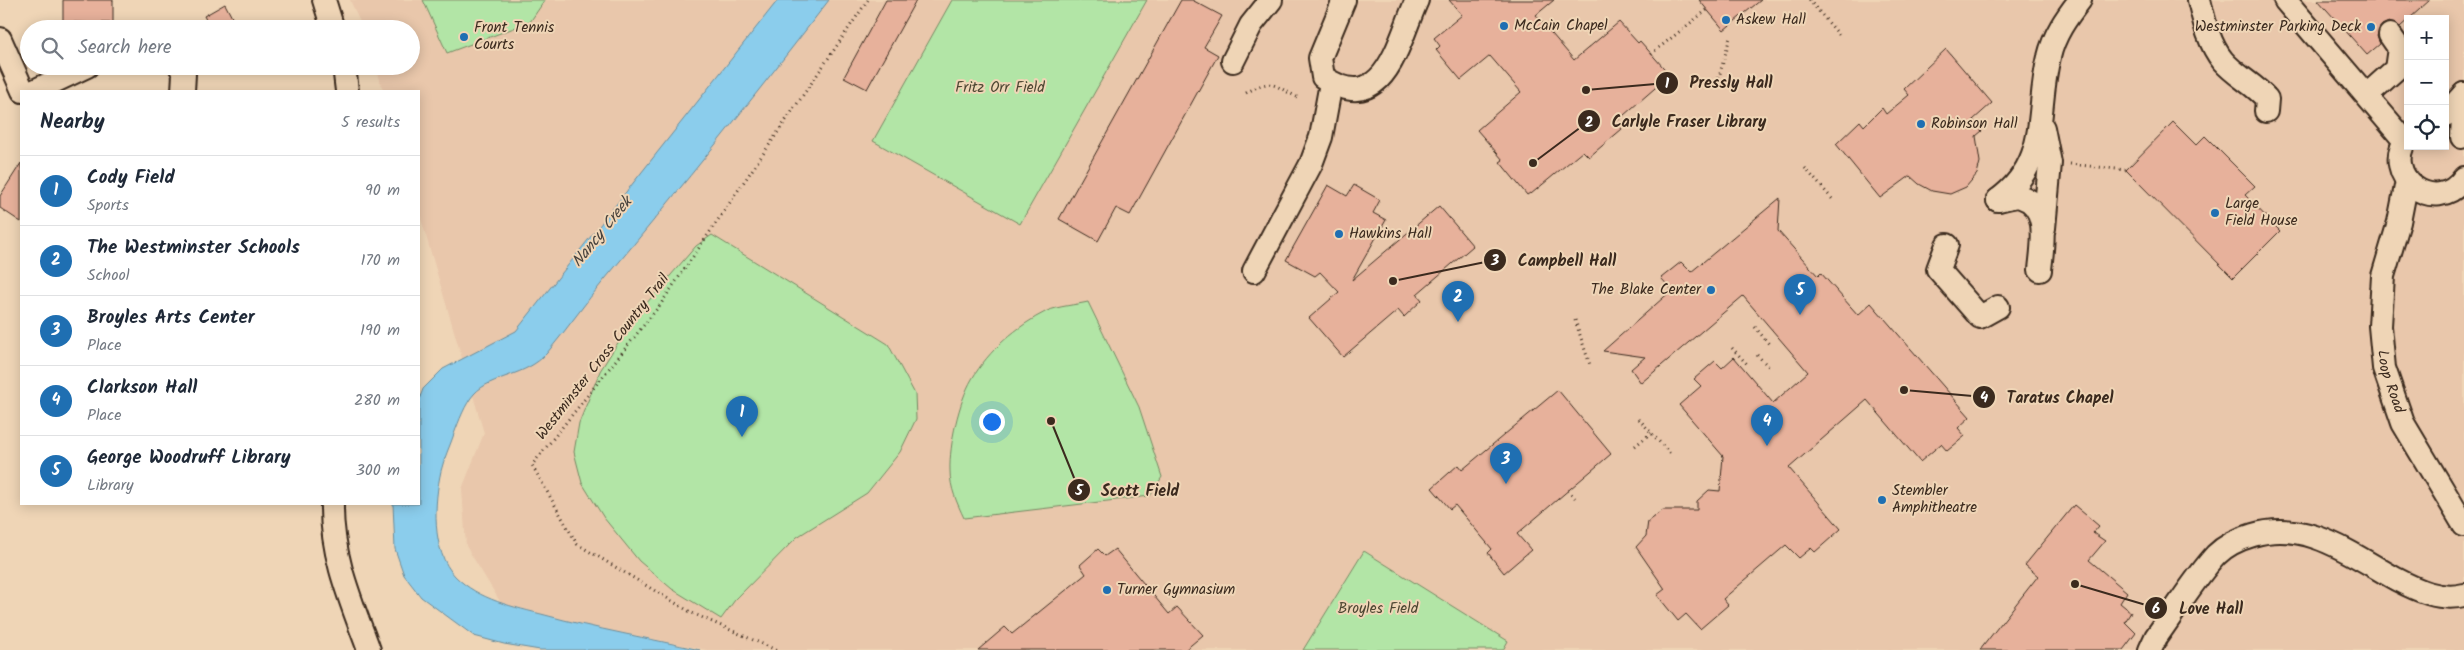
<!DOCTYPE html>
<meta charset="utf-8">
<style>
:root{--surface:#fff;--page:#f2f2f3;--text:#1f2937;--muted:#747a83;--line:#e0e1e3;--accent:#1f6fb2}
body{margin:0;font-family:Kalam,sans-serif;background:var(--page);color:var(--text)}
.controls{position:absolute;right:15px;top:15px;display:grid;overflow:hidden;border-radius:0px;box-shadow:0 2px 12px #0003}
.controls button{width:45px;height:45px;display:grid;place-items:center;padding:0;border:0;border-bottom:1px solid var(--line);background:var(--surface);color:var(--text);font:25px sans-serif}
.you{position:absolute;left:991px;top:421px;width:18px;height:18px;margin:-12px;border:4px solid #fff;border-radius:50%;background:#1a73e8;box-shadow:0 0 0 8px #1a73e833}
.badge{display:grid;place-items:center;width:32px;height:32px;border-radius:50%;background:var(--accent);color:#fff;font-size:16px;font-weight:700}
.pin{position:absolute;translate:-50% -41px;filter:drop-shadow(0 1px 2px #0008)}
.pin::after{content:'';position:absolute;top:26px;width:18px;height:15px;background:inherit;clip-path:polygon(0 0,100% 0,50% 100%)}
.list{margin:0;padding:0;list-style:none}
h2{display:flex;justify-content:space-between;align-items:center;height:65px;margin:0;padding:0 20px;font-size:21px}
h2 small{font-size:16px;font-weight:400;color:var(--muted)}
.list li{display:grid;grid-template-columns:32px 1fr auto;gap:15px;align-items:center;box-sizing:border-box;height:70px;padding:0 20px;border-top:1px solid var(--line)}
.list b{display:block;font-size:19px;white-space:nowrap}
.list p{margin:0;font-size:16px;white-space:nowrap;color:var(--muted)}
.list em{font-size:16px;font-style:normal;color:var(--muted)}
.icon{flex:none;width:28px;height:28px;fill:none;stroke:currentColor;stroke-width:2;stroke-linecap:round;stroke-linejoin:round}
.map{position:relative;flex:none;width:2464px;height:650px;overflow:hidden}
.search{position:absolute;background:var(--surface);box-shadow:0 2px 12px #0003;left:20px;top:20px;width:400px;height:55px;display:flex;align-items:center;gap:12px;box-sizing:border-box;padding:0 18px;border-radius:28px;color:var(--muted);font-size:19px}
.panel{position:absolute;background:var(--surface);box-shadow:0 2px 12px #0003;left:20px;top:90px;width:400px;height:415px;border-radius:0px}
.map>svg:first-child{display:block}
</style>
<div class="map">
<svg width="2464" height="650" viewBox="0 0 2464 650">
<rect width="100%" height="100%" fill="#efd5b6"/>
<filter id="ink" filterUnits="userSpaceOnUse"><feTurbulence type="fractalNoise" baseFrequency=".02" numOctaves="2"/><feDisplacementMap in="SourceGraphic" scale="10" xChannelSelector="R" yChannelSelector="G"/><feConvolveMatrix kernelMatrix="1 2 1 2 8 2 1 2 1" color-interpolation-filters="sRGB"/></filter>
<g filter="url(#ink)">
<path fill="#e9c7ab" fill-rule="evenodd" d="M350,0H2464V650H707L583,625L501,603L466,546L462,489L484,433L419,212V91H383L376,66H411V29H363ZM2408,19H2445V146H2408Z"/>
<g fill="#b2e5a6" stroke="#768862">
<polygon points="423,0 545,0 530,22 447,53"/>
<polygon points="952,0 1147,0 1020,224 873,141"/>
<polygon points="712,235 888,344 915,394 916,419 900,452 867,493 797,537 735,600 721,619 672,589 639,561 604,518 582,483 574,452 579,423 600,371 633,319 696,246"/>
<path d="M1088,302L1139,407L1162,477L1150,496L964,518C957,503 950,488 950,471C949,445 959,401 972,379C989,350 1017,326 1047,311C1059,306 1075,305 1088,302Z"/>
<polygon points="1364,551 1508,641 1503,650 1303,650"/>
</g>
<path fill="#8bcdec" stroke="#6b8c9a" d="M778,0H829C756,95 682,187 605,279C585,303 567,329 547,353C526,377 491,375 474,394C465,404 459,421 454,434C450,446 444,458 441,471C434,502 431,551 455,576C479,600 514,607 545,615C596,629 648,638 700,650H540L504,644L474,636L421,597L404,575L395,549L393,504H419V400L423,389L443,369L516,331Z"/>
<g fill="#e7b19b" stroke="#3b2a1e">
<polygon points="63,0 113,0 113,23 63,22"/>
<polygon points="886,0 916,0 867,89 844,77"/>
<polygon points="1181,0 1192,0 1222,16 1204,47 1218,55 1130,215 1116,208 1098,241 1059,219"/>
<polygon points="1449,0 1554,0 1536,15 1574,60 1619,22 1638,43 1640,41 1670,75 1616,122 1622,129 1589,157 1583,151 1531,194 1530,193 1527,195 1500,162 1503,160 1477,130 1521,92 1490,56 1461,80 1436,50 1440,46 1434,38 1462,15"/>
<polygon points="1699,0 1761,0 1724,30"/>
<polygon points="2318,0 2430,0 2400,27 2389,22 2382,25 2377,36 2380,44 2367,55"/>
<polygon points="225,4 238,29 211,29 204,16"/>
<polygon points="1946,49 1992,103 1973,120 1982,131 1976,136 1980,162 1977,174 1966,187 1950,194 1932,191 1919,184 1910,176 1880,198 1836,144 1860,121 1864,126 1882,108 1886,114 1909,95 1904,89"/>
<polygon points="2173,122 2196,145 2205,136 2255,186 2245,195 2280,231 2233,278 2126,170"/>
<polygon points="21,163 21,222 0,208 0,196"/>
<polygon points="1328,185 1347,196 1354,185 1380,200 1373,213 1386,220 1352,280 1439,206 1473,246 1417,294 1422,300 1404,317 1398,310 1343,357 1309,318 1339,292 1320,272 1315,276 1286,260"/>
<polygon points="1780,198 1778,231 1818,276 1821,273 1858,315 1871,303 1970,417 1958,428 1965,436 1947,451 1941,444 1920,462 1867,400 1789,468 1841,529 1815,552 1811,548 1799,558 1786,545 1723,599 1728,605 1700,629 1686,614 1678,621 1657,595 1665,589 1636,547 1646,536 1648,521 1663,510 1697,510 1697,501 1709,490 1720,491 1723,456 1679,405 1701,386 1694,379 1715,361 1722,368 1734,357 1773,403 1808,372 1743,296 1641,383 1631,369 1645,357 1603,351 1672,290 1661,278 1681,262 1691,272"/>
<polygon points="1558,390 1611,454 1517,534 1531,550 1504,573 1488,553 1492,549 1455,505 1450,509 1432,488 1458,465 1462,470"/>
<polygon points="2074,505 2099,526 2093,533 2105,541 2089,560 2127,592 2120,603 2131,612 2125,622 2136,633 2123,650 1980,650 2038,576 2025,565"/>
<polygon points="1098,549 1105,556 1115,549 1169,614 1177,607 1203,635 1185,650 978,650 1005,627 1012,634 1086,574 1080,565"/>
</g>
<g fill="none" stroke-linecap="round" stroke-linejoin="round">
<g stroke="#3b2a1e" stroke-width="26">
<g id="minor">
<polyline points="324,0 333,29"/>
<path d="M1344,0L1320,58L1323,77C1385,119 1398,41 1417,0"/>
<path d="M2199,0C2204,21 2209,44 2223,61C2236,76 2254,84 2267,99L2266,111"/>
<polyline points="2285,0 2405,141"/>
<polyline points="0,39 23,91"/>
<polyline points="1233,61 1251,25 1271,0"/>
<polyline points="180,66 184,74 183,91"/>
<polyline points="344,66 347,91"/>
<polyline points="34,91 87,66"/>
<polyline points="2367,95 2396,69 2399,48 2390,35"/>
<polyline points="2445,115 2464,94"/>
<polyline points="2043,128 2050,163 2044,228"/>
<path d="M2408,137C2378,175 2436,219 2464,178"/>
<polyline points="2462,137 2464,94"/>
<path id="s1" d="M2407,181L2399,222L2383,276L2380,326L2384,368L2403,423L2464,525"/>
<path d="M1998,200C2051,161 2035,112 2049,57C2054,35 2066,18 2080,0"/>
<path d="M1998,200C2005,199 2015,195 2021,197C2051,205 2042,247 2040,270"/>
<polyline points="1947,245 1938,269 1980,317 1998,307"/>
<polyline points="1254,271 1311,164 1321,137 1331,83"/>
<path d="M332,504C331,556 351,601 369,650"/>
<path d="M2150,650L2156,637C2175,611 2194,579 2216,555C2226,545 2239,539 2253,535C2306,519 2351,554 2396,579C2417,590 2440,601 2464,595"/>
</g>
</g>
<g stroke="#3b2a1e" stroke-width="3" stroke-dasharray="1 4" stroke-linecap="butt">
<polyline points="1809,0 1841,37"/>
<polyline points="1651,54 1707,10"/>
<polyline points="1716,88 1730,37"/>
<path d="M1246,93C1272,78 1271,84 1297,97"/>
<polyline points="2070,164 2126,170"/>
<polyline points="1805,168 1833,200"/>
<polyline points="1575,320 1590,365"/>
<polyline points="1755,327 1769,344"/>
<polyline points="1732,348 1747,364"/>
<polyline points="1757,355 1771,369"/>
<polyline points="1639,419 1672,456"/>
<polyline points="1635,446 1651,433"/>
<polyline points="1568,490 1575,498"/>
<polyline points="776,650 692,613 577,544 532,465 660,305 868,0"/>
</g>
<use href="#minor" stroke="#efd5b6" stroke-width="22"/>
</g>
</g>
<g fill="#1f6fb2" stroke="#efd5b6" stroke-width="2">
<circle cx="1726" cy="20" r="5"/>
<circle cx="1504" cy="26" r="5"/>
<circle cx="2371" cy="27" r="5"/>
<circle cx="464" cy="37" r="5"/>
<circle cx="1921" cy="124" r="5"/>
<circle cx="2215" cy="213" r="5"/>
<circle cx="1339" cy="234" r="5"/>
<circle cx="1711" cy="290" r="5"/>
<circle cx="1882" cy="500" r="5"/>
<circle cx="1107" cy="590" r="5"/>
</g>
<g text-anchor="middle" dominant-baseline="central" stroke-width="4" stroke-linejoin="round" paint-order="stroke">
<g font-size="15" fill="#3b2a1e" stroke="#efd5b6" text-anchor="start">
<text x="1736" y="20">Askew Hall</text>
<text x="1514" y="26">McCain Chapel</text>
<text x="2361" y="27" text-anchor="end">Westminster Parking Deck</text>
<text x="474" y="28">Front Tennis<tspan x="474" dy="17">Courts</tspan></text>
<text x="1931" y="124">Robinson Hall</text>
<text x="2225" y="204">Large<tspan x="2225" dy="17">Field House</tspan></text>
<text x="1349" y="234">Hawkins Hall</text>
<text x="1701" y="290" text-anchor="end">The Blake Center</text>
<text x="1892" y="491">Stembler<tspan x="1892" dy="17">Amphitheatre</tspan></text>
<text x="1117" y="590">Turner Gymnasium</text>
</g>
<g font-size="15" fill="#4d4632" stroke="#efd5b6">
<text x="1000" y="88">Fritz Orr Field</text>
<text x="1378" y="609">Broyles Field</text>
</g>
<g font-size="15" fill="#3b2a1e" stroke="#efd5b6">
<text transform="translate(603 357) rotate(-52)">Westminster Cross Country Trail</text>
<text stroke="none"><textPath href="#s1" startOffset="205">Loop Road</textPath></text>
</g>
<g font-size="16" font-style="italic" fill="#47423d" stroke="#efd5b6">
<text transform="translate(602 232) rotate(-51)">Nancy Creek</text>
</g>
</g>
<path fill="none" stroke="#3b2a1e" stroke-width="2" d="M1586 90L1667 83M1533 163L1589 121M1393 281L1495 260M1904 390L1984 397M1051 421L1079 490M2075 584L2156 608"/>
<g fill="#3b2a1e" stroke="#efd5b6" stroke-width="2">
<circle cx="1586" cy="90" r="5"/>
<circle cx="1533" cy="163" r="5"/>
<circle cx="1393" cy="281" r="5"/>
<circle cx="1904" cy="390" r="5"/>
<circle cx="1051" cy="421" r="5"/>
<circle cx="2075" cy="584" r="5"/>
<circle cx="1667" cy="83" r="12"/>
<circle cx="1589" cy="121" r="12"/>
<circle cx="1495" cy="260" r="12"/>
<circle cx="1984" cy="397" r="12"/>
<circle cx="1079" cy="490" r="12"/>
<circle cx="2156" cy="608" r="12"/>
</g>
<g font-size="15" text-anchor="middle" font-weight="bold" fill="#fff">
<text x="1667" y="88">1</text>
<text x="1589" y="127">2</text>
<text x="1495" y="265">3</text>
<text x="1984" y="402">4</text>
<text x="1079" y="495">5</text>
<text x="2156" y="613">6</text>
</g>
<g font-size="16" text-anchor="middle" font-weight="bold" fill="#3b2a1e" stroke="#efd5b6" stroke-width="4" stroke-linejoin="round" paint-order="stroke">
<text x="1731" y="88">Pressly Hall</text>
<text x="1689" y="127">Carlyle Fraser Library</text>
<text x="1567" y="266">Campbell Hall</text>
<text x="2060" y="403">Taratus Chapel</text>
<text x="1140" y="496">Scott Field</text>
<text x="2211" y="614">Love Hall</text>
</g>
</svg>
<div class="controls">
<button>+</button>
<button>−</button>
<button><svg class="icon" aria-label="locate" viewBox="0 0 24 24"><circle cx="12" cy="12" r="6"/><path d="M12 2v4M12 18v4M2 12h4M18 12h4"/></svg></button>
</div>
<div class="you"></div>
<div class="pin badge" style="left:742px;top:437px">1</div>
<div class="pin badge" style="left:1458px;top:322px">2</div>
<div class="pin badge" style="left:1506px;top:484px">3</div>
<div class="pin badge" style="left:1767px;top:446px">4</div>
<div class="pin badge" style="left:1800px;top:315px">5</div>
<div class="search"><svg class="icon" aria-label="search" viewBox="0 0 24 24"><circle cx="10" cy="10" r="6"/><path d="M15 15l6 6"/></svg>Search here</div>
<section class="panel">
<h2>Nearby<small>5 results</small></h2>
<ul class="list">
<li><span class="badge">1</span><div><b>Cody Field</b><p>Sports</p></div><em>90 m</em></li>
<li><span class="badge">2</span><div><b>The Westminster Schools</b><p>School</p></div><em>170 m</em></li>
<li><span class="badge">3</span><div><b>Broyles Arts Center</b><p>Place</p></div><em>190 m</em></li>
<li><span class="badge">4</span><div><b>Clarkson Hall</b><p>Place</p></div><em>280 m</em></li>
<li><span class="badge">5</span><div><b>George Woodruff Library</b><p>Library</p></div><em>300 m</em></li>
</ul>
</section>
</div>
